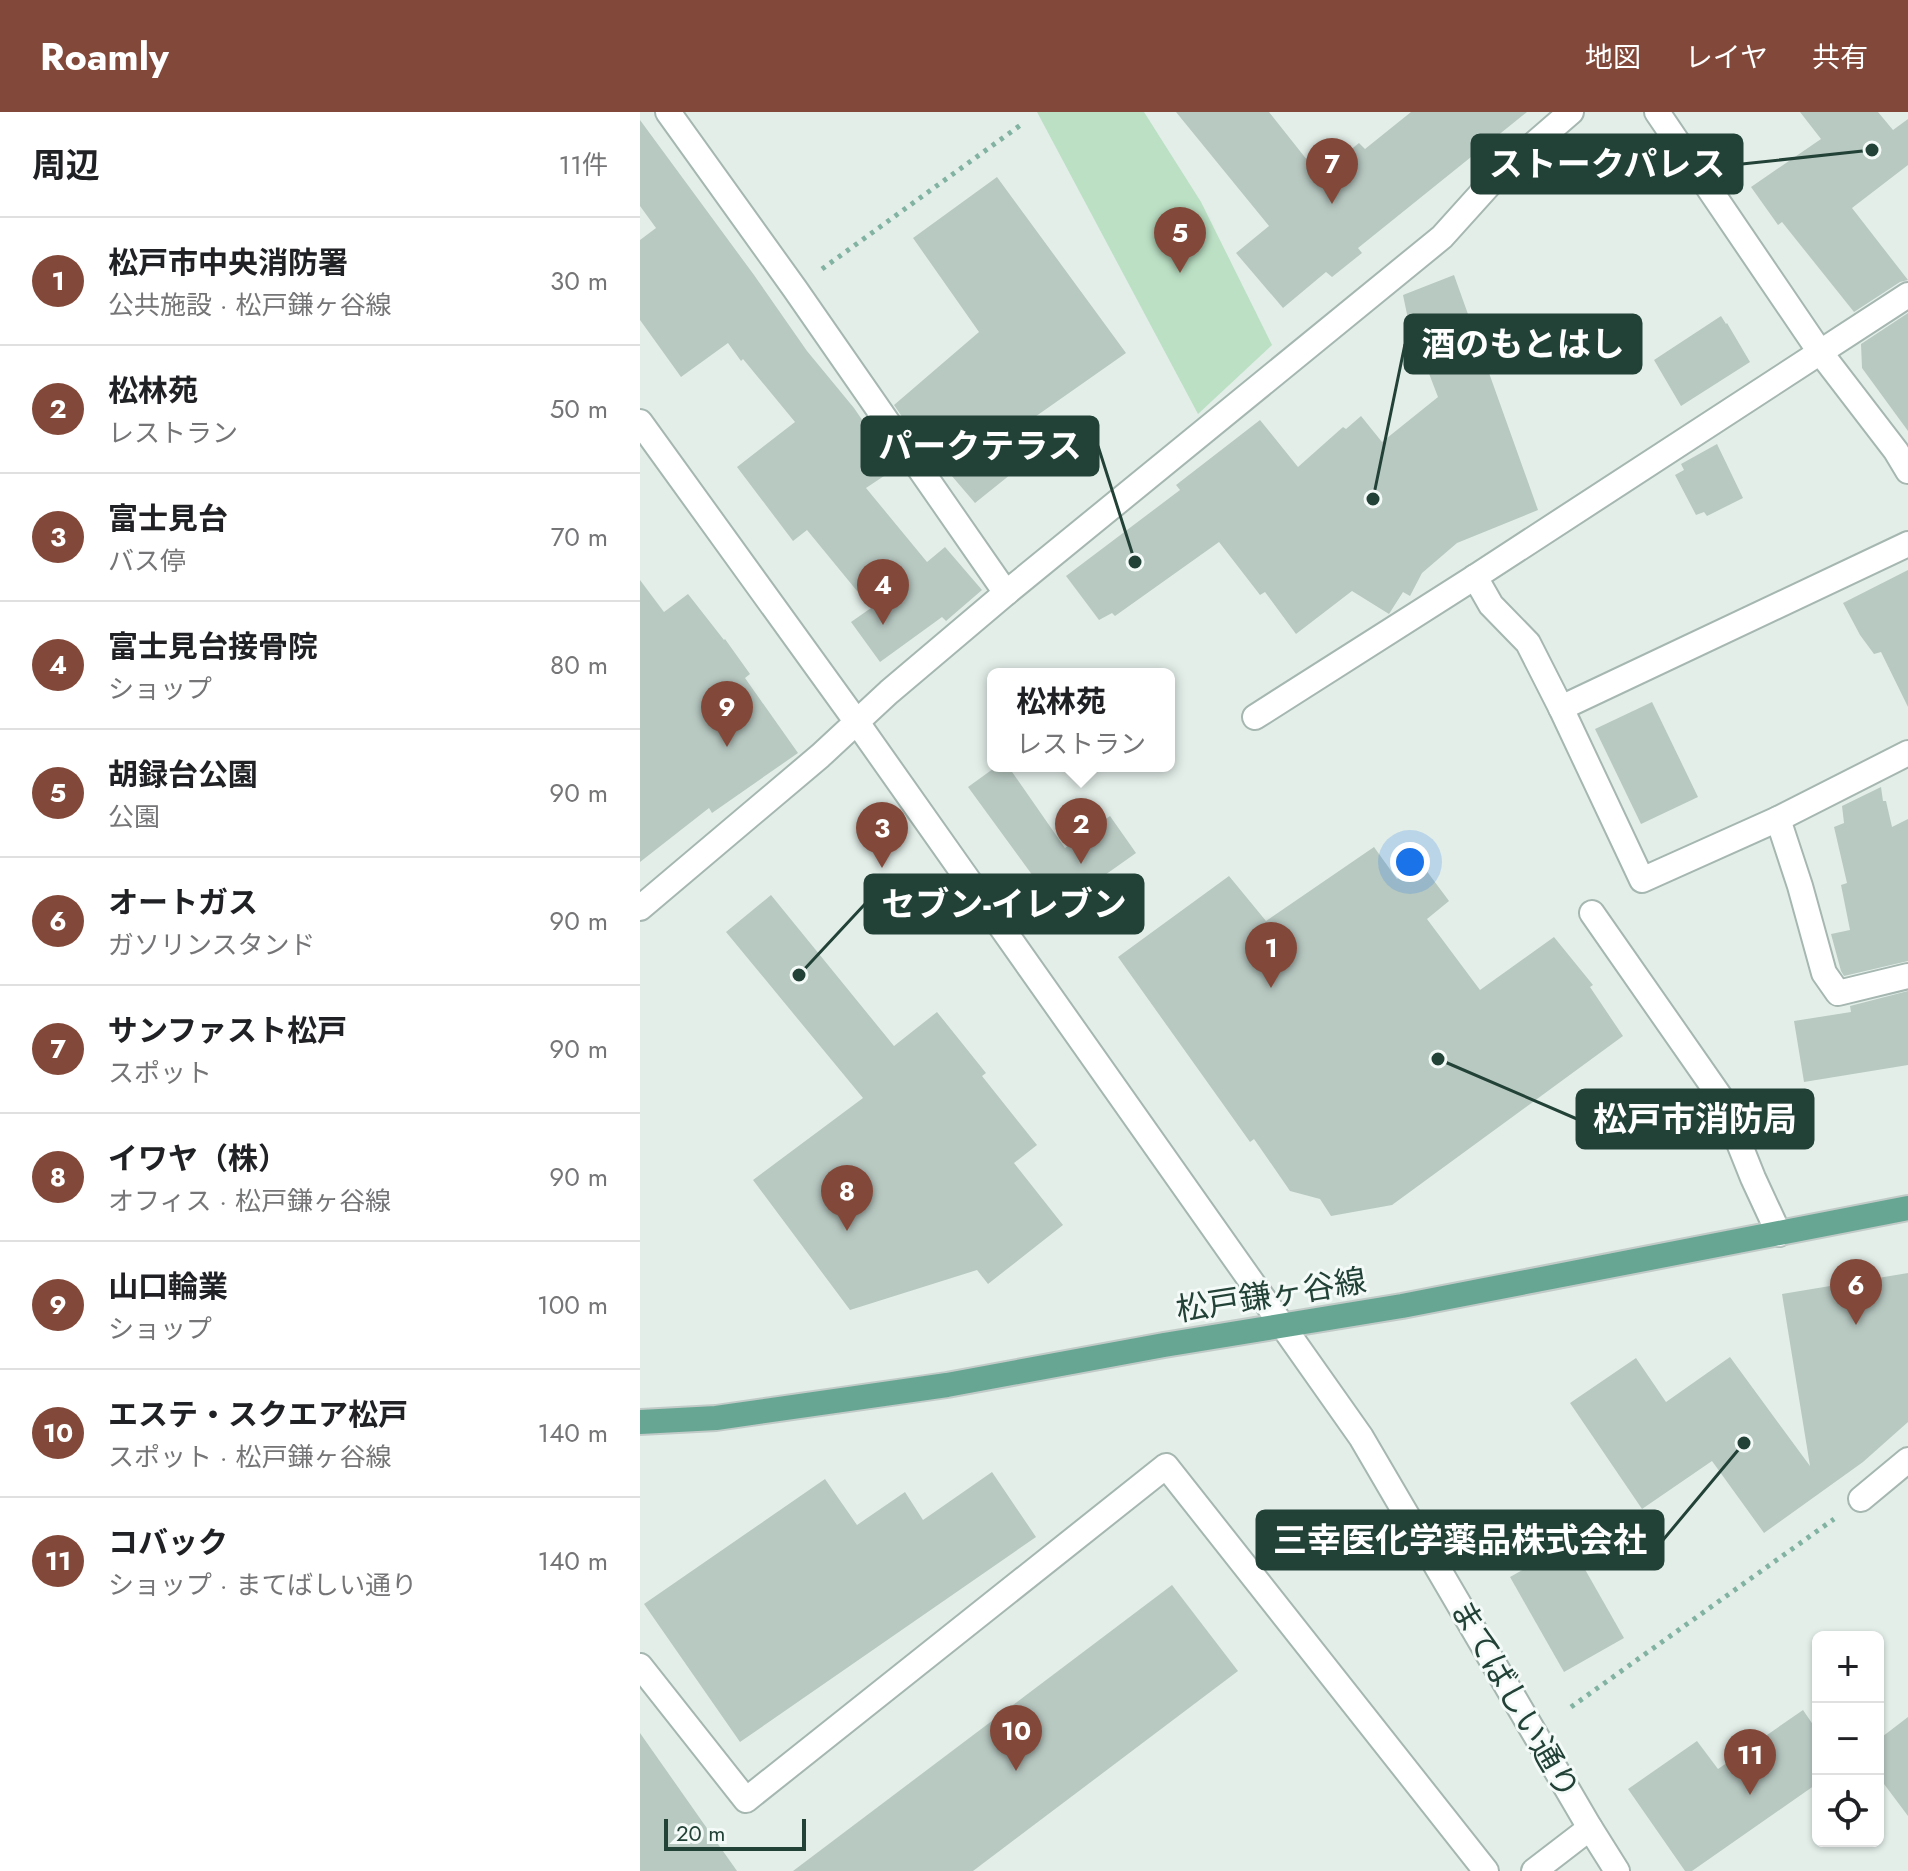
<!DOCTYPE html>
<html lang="ja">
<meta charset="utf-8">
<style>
:root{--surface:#fff;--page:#f6f6f6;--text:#202124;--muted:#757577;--line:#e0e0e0;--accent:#82493a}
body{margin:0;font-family:Jost,"Noto Sans JP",sans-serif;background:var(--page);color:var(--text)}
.controls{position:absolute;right:24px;bottom:24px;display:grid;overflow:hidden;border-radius:12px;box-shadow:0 2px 6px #0004}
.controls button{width:72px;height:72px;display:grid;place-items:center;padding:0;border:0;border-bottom:2px solid var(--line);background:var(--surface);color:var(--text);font:40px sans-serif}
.scale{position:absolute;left:24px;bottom:20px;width:142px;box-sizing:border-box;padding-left:8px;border:4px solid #224137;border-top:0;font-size:22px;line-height:28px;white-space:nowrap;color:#224137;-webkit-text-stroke:6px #f4faf7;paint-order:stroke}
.you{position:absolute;left:770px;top:750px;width:28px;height:28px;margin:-20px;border:6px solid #fff;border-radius:50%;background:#1a73e8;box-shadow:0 0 0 12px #1a73e833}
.badge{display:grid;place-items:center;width:52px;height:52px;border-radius:50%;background:var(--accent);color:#fff;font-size:26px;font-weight:700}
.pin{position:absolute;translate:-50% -66px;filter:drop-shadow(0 2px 4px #0008)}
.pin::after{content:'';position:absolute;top:42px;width:28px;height:24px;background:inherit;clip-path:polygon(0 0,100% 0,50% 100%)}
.popup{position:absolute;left:347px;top:556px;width:188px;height:104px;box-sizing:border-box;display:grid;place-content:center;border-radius:12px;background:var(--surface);filter:drop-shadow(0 2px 6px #0005);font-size:26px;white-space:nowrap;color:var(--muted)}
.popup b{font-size:30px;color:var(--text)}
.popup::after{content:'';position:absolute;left:50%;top:100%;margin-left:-16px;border:16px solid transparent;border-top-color:var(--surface)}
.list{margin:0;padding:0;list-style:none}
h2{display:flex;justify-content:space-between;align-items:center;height:104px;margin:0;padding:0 32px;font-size:34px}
h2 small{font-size:26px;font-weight:400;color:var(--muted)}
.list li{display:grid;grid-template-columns:52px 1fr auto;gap:24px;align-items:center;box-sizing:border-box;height:128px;padding:0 32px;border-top:2px solid var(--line)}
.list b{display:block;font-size:30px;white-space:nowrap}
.list p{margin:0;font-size:26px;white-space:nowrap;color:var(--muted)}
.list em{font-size:26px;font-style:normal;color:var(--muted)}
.icon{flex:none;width:44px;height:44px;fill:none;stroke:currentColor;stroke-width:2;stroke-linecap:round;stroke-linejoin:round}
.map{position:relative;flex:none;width:1268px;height:1759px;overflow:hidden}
header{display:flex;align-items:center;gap:48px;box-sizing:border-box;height:112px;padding:0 40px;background:var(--accent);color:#fff}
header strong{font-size:38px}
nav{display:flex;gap:44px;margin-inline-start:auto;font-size:28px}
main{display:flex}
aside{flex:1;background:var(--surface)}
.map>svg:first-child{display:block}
</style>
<header>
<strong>Roamly</strong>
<nav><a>地図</a><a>レイヤ</a><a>共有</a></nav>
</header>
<main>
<aside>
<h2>周辺<small>11件</small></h2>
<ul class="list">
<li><span class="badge">1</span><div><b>松戸市中央消防署</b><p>公共施設 · 松戸鎌ヶ谷線</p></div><em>30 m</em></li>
<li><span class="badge">2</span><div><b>松林苑</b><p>レストラン</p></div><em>50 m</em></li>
<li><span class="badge">3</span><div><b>富士見台</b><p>バス停</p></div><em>70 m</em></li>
<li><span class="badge">4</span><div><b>富士見台接骨院</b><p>ショップ</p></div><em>80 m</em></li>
<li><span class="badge">5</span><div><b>胡録台公園</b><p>公園</p></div><em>90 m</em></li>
<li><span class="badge">6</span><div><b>オートガス</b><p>ガソリンスタンド</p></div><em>90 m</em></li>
<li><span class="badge">7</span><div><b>サンファスト松戸</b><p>スポット</p></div><em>90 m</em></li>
<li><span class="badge">8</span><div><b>イワヤ（株）</b><p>オフィス · 松戸鎌ヶ谷線</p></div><em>90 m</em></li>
<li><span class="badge">9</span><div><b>山口輪業</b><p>ショップ</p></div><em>100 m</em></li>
<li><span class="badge">10</span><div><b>エステ・スクエア松戸</b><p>スポット · 松戸鎌ヶ谷線</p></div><em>140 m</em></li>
<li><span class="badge">11</span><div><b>コバック</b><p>ショップ · まてばしい通り</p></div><em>140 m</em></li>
</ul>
</aside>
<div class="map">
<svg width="1268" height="1759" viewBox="0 0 1268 1759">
<rect width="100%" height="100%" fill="#e3eee9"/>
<polygon fill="#bbe0c4" points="397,0 504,0 561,90 632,233 558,302"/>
<g fill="#b8c9c2">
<polygon points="536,0 629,0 679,63 719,31 725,37 771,0 887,0 718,136 722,141 692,165 686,160 643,196 596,141 629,114"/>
<polygon points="1160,0 1238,0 1253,18 1268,7 1268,53 1212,96 1268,168 1260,170 1214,200 1142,110 1138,113 1111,75 1181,27"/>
<polygon points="0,8 114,163 167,239 214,296 227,315 231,312 259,354 226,376 287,450 305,435 342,478 306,509 302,505 240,550 211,510 231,496 167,418 153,429 97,355 155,310 103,247 101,249 88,231 41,265 0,208 0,128 16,116 0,94"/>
<polygon points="357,65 486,241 382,314 401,338 335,391 287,335 284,337 254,293 339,220 273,126"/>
<polygon points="814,163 898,398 817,431 782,461 770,484 763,480 749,502 712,479 656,522 625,480 620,483 579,430 475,504 472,501 459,508 426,464 540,378 536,373 620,308 658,355 703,315 706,317 721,304 742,330 798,285 768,207 763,183"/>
<polygon points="1268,201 1268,319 1222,256 1221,232"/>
<polygon points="1081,204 1086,212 1087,211 1110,250 1041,294 1014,248"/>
<polygon points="1077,332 1103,386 1067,404 1064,400 1056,403 1035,363 1044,358 1041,352"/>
<polygon points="1268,458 1268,595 1241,540 1234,542 1220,523 1203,491"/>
<polygon points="0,468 24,500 48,482 84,528 85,527 110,562 105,566 158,641 72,701 69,696 0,750"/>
<polygon points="1012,590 1058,685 1001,712 955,617"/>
<polygon points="357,654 368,654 425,736 470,704 496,741 417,797 328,675"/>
<polygon points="1241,675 1243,689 1246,689 1252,715 1268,707 1268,849 1204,864 1201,859 1191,822 1210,818 1201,773 1207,771 1194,715 1204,711 1202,694"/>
<polygon points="734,735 757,767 780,750 809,789 787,807 840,878 914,825 953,873 950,875 983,924 752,1093 691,1104 680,1087 650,1079 614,1027 610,1030 478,845 589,764 626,809"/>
<polygon points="131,783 254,934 297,900 346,961 342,964 397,1033 374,1051 423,1113 348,1172 337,1158 210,1198 113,1068 223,986 86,820"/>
<polygon points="1268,879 1268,953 1164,970 1154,909 1211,900 1210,894"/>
<polygon points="1268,1161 1268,1310 1223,1350 1124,1421 1072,1349 1002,1397 930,1291 996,1246 1026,1290 1090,1245 1170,1354 1142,1182"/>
<polygon points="352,1360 396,1425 100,1630 4,1492 185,1367 217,1413 265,1380 283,1408"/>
<polygon points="930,1431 984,1526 924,1560 870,1465"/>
<polygon points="532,1473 598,1559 333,1759 153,1759"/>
<polygon points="1163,1598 1178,1620 1178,1671 1052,1759 1045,1759 988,1677 1057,1629 1078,1657"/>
<polygon points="1268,1605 1268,1704 1238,1664 1238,1628"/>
<polygon points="0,1621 97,1759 0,1759"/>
</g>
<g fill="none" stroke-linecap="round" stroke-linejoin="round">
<g stroke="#a5b7b0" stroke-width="28">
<g id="minor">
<polyline points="28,0 155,177 366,481"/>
<polyline points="1017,0 1180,240 1256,339 1268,359"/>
<polyline points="0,310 216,609 721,1325 950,1716 977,1759"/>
<polyline points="835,465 851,493 888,531 921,596 1002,768 1138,707 1268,641"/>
<polyline points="921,596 1268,432"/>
<polyline points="615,605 835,465 1268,183"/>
<polyline points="1138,707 1160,774 1184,861 1198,881 1268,864"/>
<polyline points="0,796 180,644 249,580 366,481 802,125 857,64 931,0"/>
<polyline points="952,801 1081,986 1113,1066 1139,1122"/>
<polyline points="1221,1387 1268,1348"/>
<polyline points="0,1554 106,1688 526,1354 846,1759"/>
<polyline points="894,1759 950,1716"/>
</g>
</g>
<g stroke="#c1cac7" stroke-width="28">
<polyline id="major" points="0,1310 76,1306 307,1273 524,1233 762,1194 1268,1096"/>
</g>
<g stroke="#82b3a2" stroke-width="5" stroke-dasharray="4 6" stroke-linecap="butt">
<polyline points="182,157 382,12"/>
<polyline points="931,1595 1194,1407"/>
</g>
<use href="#minor" stroke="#fff" stroke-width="24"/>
<use href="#major" stroke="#66a693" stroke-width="24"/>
</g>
<g text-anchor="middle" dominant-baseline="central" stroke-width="6" stroke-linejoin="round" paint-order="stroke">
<g font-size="32" fill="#224137" stroke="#f4faf7">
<text transform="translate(631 1183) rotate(-9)">松戸鎌ヶ谷線</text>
<text transform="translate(875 1587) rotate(60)">まてばしい通り</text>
</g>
</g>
<path fill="none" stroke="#224137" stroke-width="3" d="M1232 38L1102 52M733 387L765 232M495 450L458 334M159 863L225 792M798 947L937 1007M1104 1331L1023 1428"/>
<g fill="#224137" stroke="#f4faf7" stroke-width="3">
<circle cx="1232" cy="38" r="8"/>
<circle cx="733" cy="387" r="8"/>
<circle cx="495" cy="450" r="8"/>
<circle cx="159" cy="863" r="8"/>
<circle cx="798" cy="947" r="8"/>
<circle cx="1104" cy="1331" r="8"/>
</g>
<g fill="#224137" stroke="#224137" stroke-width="3">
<rect x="832" y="23" width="270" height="58" rx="8"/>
<rect x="765" y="203" width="236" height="58" rx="8"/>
<rect x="222" y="305" width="236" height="58" rx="8"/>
<rect x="225" y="763" width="278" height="58" rx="8"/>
<rect x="937" y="978" width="236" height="58" rx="8"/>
<rect x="617" y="1399" width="406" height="58" rx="8"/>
</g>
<g font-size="34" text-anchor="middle" font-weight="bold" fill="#fff">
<text x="967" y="64">ストークパレス</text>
<text x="883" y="244">酒のもとはし</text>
<text x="340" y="346">パークテラス</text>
<text x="364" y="804">セブン-イレブン</text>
<text x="1055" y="1019">松戸市消防局</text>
<text x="820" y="1440">三幸医化学薬品株式会社</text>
</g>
</svg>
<div class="controls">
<button>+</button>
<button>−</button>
<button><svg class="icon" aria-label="locate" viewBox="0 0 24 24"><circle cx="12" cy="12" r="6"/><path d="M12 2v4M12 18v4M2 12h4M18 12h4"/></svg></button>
</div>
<div class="scale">20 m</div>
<div class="you"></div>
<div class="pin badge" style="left:631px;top:876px">1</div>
<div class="pin badge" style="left:441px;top:752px">2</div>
<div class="popup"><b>松林苑</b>レストラン</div>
<div class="pin badge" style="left:242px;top:756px">3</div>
<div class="pin badge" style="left:243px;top:513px">4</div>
<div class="pin badge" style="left:540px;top:161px">5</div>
<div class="pin badge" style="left:1216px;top:1213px">6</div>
<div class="pin badge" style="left:692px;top:92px">7</div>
<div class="pin badge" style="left:207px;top:1119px">8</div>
<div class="pin badge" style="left:87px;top:635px">9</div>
<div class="pin badge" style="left:376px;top:1659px">10</div>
<div class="pin badge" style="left:1110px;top:1683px">11</div>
</div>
</main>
